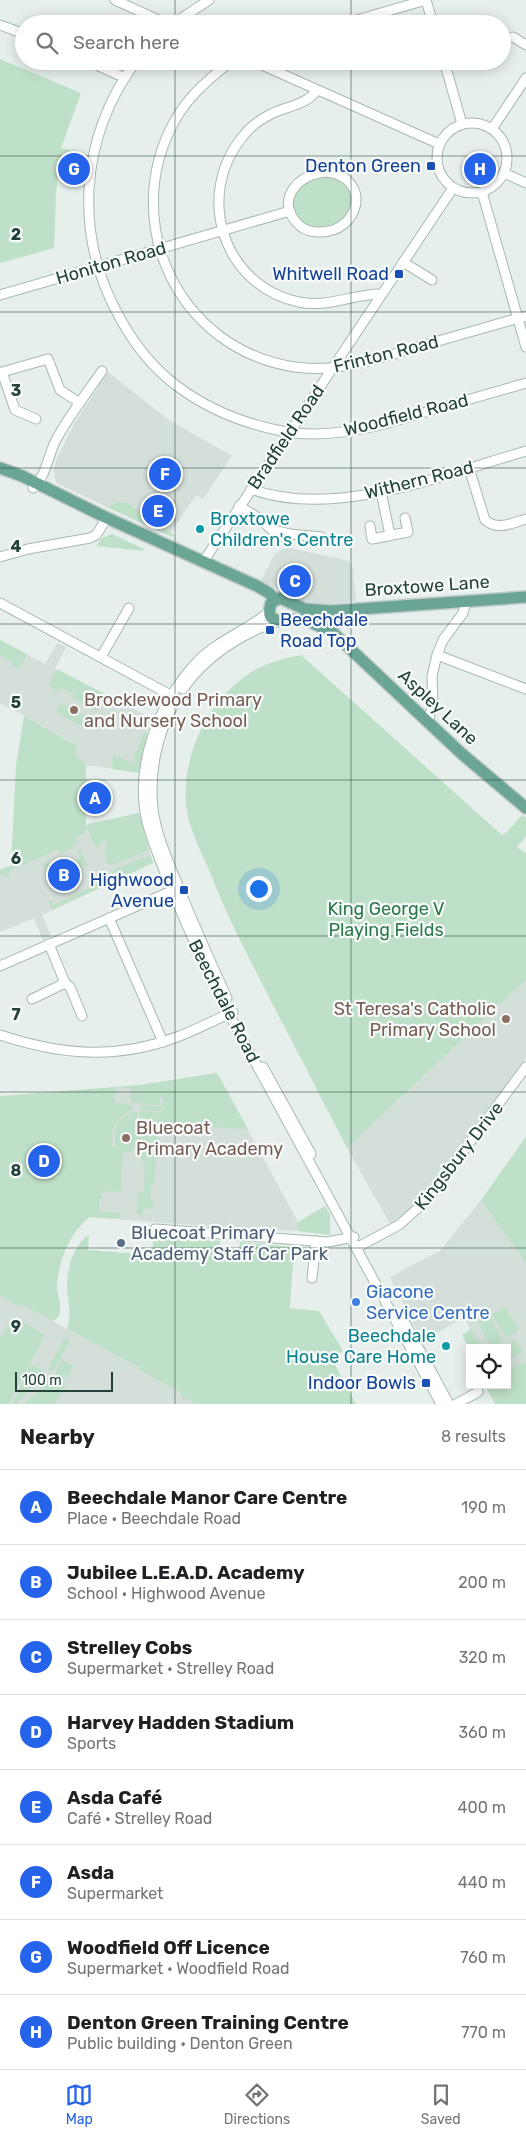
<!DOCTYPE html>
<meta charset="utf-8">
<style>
:root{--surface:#fff;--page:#f2f2f2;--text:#202124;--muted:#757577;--line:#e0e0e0;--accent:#2563eb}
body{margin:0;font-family:Rubik,sans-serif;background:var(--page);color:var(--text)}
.controls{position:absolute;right:15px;bottom:15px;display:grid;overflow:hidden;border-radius:0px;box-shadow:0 2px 12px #0003}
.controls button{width:45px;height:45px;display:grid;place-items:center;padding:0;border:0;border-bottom:1px solid var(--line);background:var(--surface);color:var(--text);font:25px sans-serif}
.scale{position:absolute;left:15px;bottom:12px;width:98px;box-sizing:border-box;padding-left:5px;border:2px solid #24423a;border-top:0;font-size:14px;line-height:18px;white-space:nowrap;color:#24423a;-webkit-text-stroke:4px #f7fbf9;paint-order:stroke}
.you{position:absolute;left:258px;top:888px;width:18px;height:18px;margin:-12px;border:4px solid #fff;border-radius:50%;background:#1a73e8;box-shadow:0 0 0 8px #1a73e833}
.badge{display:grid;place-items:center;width:32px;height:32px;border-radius:50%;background:var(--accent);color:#fff;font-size:16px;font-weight:700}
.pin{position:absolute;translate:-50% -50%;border:2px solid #fff;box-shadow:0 1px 5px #0006}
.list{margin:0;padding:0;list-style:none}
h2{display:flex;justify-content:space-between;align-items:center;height:65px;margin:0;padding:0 20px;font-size:21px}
h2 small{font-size:16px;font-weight:400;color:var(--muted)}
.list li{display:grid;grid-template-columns:32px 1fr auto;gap:15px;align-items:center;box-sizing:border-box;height:75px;padding:0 20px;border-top:1px solid var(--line)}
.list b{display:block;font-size:19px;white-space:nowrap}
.list p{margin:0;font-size:16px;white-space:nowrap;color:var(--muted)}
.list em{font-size:16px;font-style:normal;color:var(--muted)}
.icon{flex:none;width:28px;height:28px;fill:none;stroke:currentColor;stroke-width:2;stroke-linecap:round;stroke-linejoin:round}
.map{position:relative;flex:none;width:526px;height:1404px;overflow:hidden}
.search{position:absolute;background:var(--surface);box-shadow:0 2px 12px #0003;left:15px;right:15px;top:15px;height:55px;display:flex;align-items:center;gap:12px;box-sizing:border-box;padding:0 18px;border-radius:28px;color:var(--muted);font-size:19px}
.sheet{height:665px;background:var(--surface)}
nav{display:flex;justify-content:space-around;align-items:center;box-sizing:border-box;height:70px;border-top:1px solid var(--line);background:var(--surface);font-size:14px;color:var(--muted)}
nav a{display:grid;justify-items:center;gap:2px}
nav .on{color:var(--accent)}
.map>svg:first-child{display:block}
</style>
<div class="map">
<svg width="526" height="1404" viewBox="0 0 526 1404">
<rect width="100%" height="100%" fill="#e6efeb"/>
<g fill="#d4dfda">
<polygon points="108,372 169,420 232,456 203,499 196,495 169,536 56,483 54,471 56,460 74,424"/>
<polygon points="290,548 346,560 351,563 353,569 356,601 323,605 310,604 261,581 274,555 283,549"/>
<polygon points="0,640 45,664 57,643 66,647 55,669 152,718 144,743 140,773 86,765 75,755 78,745 0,703"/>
<polygon points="139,813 153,863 42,915 51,937 43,940 34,918 0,932 0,870 74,838 85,833 87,824"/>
<polygon points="526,980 526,1058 421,1199 410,1210 390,1224 347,1148"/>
<polygon points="217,1073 298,1222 298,1231 231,1228 89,1217 96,1089 140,1085"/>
<polygon points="526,1137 526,1361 507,1370 507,1348 481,1348 464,1318 422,1341 390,1277 440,1251 481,1200"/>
<polygon points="0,1292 67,1329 210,1404 0,1404"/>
</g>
<g fill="#bfe0c8" fill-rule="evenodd">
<polygon points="0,59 81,93 61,148 79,152 78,159 60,157 56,194 54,248 0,263"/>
<path d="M332,175L351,189L352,210C349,214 345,220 342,222C339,224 334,225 331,226C294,239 279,191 305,180C313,177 324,176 332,175Z"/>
<polygon points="118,502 127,503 174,535 173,537 107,507"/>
<polygon points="112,534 144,549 143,551 96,546 102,538"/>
<polygon points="0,640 27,654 19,669 11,664 12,662 0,656"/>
<path d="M301,655L502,835L508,831L522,815L526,818V836L517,847L526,853V980L347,1148C322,1099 297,1051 272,1003C251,961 229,921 212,877C204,858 193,837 188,817C178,768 201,712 239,681C256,666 279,659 301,655Z"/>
<polygon points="57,669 105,694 96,711 72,698 74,694 62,688 59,692 48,686"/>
<polygon points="61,703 92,719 86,729 56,712"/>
<polygon points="24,716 78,746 75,755 86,765 86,829 85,833 75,838 77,842 73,844 74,847 60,854 57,850 11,870 8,873 9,876 3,878 2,875 0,875 0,870 11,866 16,765"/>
<polygon points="144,732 147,733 140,773 112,769 113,754 132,763"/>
<polygon points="139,813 149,850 113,865 107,863 104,855 108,843 103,840 100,846 95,846 87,829 88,824"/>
<polygon points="80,849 87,865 81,867 76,865 72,867 73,870 50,880 43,864 49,862 53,869 64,864 65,866 79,859 78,856 80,855 78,850"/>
<polygon points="150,855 153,863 118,879 113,870"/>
<polygon points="100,878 104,886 52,910 48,901 51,900 53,905 92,887 90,882"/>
<path d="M217,1073L248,1129L159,1124L157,1147H152V1149L157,1150L154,1184L152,1185L150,1195L151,1201H153V1208L143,1209L142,1215L137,1214V1193L144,1192L145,1162L141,1161V1149L133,1148L132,1152H123L121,1192L102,1191V1199H99V1211L121,1213V1219L89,1217C69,1235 59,1259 57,1286C57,1298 67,1316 52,1321L21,1304L22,1308L0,1296V1096L140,1085ZM116,1087L131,1088L130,1102L159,1105L161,1097H163L162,1106L140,1105V1109L161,1111L162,1113L140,1111L139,1126H136L137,1111C118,1114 112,1130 116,1147L112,1146C109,1129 118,1115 135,1109L128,1104L114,1102Z"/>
<polygon points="526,1137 526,1263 481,1200"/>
<polygon points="325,1206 330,1214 330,1235 298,1231 298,1222"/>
<path d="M89,1235L88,1250L152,1255L154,1236L220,1241V1248L239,1250L240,1242L294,1247L290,1308L319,1311L343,1351L337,1355V1357L333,1361L356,1404H198L186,1398L184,1401L180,1392L143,1372L138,1369L139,1367L67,1329C72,1313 68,1303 67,1287C67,1268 73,1245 89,1235Z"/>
<polygon points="505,1307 519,1330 506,1338 492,1314"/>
<polygon points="489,1315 503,1340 491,1347 477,1322"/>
<polygon points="13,1316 45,1335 8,1404 0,1404 0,1338"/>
<polygon points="471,1329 482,1348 470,1348 470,1351 462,1335"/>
<polygon points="64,1338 70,1341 53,1372 48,1369"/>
<polygon points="516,1340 523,1352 507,1361 507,1348 502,1348"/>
<polygon points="62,1359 73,1366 66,1379 55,1373"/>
<polygon points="526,1361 526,1404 495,1404 485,1385 507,1385 507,1370"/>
<polygon points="31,1364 46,1372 16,1404 12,1404"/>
<polygon points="50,1375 56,1379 53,1385 58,1388 61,1382 66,1384 55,1404 23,1404 38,1391"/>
</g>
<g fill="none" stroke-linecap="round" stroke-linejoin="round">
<g stroke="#a8b8b2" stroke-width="11">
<g id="minor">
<polyline points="115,0 167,24"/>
<polyline points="426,0 433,24"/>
<polyline points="173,24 209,0"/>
<polyline points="343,24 426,0"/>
<polyline points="0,25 24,34"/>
<polyline points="513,37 526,45"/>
<polyline points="88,61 125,78"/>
<path d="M136,61C79,139 73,236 121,320C135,345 154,369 177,386C209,410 248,425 287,432C318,437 351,432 381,425L526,383"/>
<path d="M231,61C209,79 188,96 174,122C119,223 179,350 295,367C337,373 377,359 417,347C453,337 490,326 526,316"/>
<polyline points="253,61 439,144"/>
<polyline points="444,61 462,124"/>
<path d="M317,90C307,105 287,106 271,114C261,119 251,126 244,135C194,193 222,286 299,302C328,308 353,294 381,294"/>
<circle cx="472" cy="158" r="35"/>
<polyline points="492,129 526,78"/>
<path d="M327,172C373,178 360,234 318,232C311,232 305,230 300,226C273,201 298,173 327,172Z"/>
<polyline points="504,173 526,183"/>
<polyline points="482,192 526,347"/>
<polyline points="403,262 432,280"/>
<polyline points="0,295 290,211"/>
<polyline points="36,419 15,410 2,372 48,359 60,390 80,403"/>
<path d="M469,468L485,520C498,531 512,523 526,519"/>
<path d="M33,488C46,477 48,455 56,440C69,416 86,394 102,371"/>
<path d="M251,489C333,520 446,474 526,451"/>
<polyline points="381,492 390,535"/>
<polyline points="239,506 259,518 272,530 290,534 321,537"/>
<polyline points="370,526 372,539 408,532 405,518"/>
<polyline points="0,557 28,549 90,538 96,535 107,518"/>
<polyline points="203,562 453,188"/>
<polyline points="0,603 176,698"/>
<path d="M269,612C245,632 217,640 195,664C158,705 134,766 147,822C154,848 165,872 175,897C191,937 210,975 229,1014L441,1404"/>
<polyline points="437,655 526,689"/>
<polyline points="101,657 129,608"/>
<path d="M183,689C205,657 241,633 277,622"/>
<path d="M175,702C157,734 149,772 153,809C156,833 166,856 175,878C191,919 209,958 227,998"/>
<polyline points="428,721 433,705 432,676 437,655 443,640 463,613 466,601"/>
<polyline points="109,918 163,1042"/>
<polyline points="49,944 65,983 70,987 82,1016"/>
<polyline points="0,966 176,889"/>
<polyline points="32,999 65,983"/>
<path d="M0,1035C61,1055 116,1060 177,1037C196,1030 214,1020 233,1012"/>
<polyline points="263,1067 311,1154"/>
<polyline points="155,1229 327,1242 354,1237"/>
<polyline points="356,1248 399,1225 426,1201 526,1067"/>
<polyline points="312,1278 316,1241"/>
<polyline points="401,1316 449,1404"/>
<polyline points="456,1404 478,1392"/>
</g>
</g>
<g stroke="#c2cac8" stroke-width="14">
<g id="major">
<polyline points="0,468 22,476 107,518 257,586 269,593 275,600"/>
<path d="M331,611L335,615V624C324,634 317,623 306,620C291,616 263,631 271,603L280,598L305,609L331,611L526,597"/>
<polyline points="329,629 462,754 526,808"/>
</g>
</g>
<use href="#minor" stroke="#fff" stroke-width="9"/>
<use href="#major" stroke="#6aa596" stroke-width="11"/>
</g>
<path fill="none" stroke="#24423a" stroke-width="1" stroke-opacity="0.55" d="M175,0V24M351,0V24M175,61V1404M351,61V1404M0,156H526M0,312H526M0,468H526M0,624H526M0,780H526M0,936H526M0,1092H526M0,1248H526"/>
<g fill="#1a4fb4" stroke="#f7fbf9" stroke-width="2">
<rect x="426" y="161" width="10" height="10" rx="2.5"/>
<rect x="394" y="269" width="10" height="10" rx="2.5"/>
<rect x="265" y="625" width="10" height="10" rx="2.5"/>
<rect x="179" y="885" width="10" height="10" rx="2.5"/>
<rect x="421" y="1378" width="10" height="10" rx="2.5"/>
</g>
<g fill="#0f9aa8" stroke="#f7fbf9" stroke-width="2">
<circle cx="200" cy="529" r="5"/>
<circle cx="446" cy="1346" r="5"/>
</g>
<g fill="#8d6e63" stroke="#f7fbf9" stroke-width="2">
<circle cx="74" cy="710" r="5"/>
<circle cx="506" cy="1019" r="5"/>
<circle cx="126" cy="1138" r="5"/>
</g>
<circle fill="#5c6f8a" stroke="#f7fbf9" stroke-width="2" cx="121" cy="1243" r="5"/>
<circle fill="#3f7fe0" stroke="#f7fbf9" stroke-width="2" cx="356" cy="1302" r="5"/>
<g text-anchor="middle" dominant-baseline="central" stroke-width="4.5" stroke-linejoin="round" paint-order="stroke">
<g font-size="18" fill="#164399" stroke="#f7fbf9" text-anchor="end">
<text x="421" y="166">Denton Green</text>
<text x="389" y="274">Whitwell Road</text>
<text x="280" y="620" text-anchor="start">Beechdale<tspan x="280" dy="21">Road Top</tspan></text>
<text x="174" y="880">Highwood<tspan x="174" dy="21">Avenue</tspan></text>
<text x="416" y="1383">Indoor Bowls</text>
</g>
<g font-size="18" fill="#24423a" stroke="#f7fbf9">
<text transform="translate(111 263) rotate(-16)">Honiton Road</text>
<text transform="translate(386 354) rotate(-14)">Frinton Road</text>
<text transform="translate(406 415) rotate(-14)">Woodfield Road</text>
<text transform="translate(286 437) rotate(-56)">Bradfield Road</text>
<text transform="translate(419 480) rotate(-14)">Withern Road</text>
<text transform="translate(427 586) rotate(-4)">Broxtowe Lane</text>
<text transform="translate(438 707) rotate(43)">Aspley Lane</text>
<text transform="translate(224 1001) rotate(63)">Beechdale Road</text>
<text transform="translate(459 1156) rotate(-52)">Kingsbury Drive</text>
</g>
<g font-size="18" fill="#0d838f" stroke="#f7fbf9" text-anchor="start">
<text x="210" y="519">Broxtowe<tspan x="210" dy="21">Children's Centre</tspan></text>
<text x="436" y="1336" text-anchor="end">Beechdale<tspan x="436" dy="21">House Care Home</tspan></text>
</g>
<g font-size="18" fill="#785e54" stroke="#f7fbf9" text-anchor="start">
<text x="84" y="700">Brocklewood Primary<tspan x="84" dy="21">and Nursery School</tspan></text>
<text x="496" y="1009" text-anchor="end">St Teresa's Catholic<tspan x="496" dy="21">Primary School</tspan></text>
<text x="136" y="1128">Bluecoat<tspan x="136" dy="21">Primary Academy</tspan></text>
</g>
<g font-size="18" fill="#2d7a4b" stroke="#f7fbf9">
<text x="386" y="909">King George V<tspan x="386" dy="21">Playing Fields</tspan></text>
</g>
<g font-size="18" fill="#4e5e75" stroke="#f7fbf9" text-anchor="start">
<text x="131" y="1233">Bluecoat Primary<tspan x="131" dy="21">Academy Staff Car Park</tspan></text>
</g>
<g font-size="18" fill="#366cbe" stroke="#f7fbf9" text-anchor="start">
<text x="366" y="1292">Giacone<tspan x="366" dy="21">Service Centre</tspan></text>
</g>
</g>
<g font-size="16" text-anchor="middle" font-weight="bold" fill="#24423a" stroke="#f7fbf9" stroke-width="4.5" stroke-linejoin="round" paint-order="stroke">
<text x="16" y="240">2</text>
<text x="16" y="396">3</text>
<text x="16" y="552">4</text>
<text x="16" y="708">5</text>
<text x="16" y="864">6</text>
<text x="16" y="1020">7</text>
<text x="16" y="1176">8</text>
<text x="16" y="1332">9</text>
</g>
</svg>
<div class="controls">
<button><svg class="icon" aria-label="locate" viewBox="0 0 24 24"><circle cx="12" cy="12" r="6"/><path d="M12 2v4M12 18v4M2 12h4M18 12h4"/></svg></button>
</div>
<div class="scale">100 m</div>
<div class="you"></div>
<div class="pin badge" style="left:95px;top:798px">A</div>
<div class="pin badge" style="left:64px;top:875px">B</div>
<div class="pin badge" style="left:295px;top:581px">C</div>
<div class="pin badge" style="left:44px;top:1161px">D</div>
<div class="pin badge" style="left:158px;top:511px">E</div>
<div class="pin badge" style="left:165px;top:474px">F</div>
<div class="pin badge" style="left:74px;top:169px">G</div>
<div class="pin badge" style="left:480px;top:169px">H</div>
<div class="search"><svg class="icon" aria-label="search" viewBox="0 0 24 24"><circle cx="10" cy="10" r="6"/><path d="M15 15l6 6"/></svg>Search here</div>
</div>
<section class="sheet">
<h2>Nearby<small>8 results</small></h2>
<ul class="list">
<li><span class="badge">A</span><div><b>Beechdale Manor Care Centre</b><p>Place · Beechdale Road</p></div><em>190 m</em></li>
<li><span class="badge">B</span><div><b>Jubilee L.E.A.D. Academy</b><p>School · Highwood Avenue</p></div><em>200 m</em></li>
<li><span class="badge">C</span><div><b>Strelley Cobs</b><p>Supermarket · Strelley Road</p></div><em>320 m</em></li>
<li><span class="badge">D</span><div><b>Harvey Hadden Stadium</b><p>Sports</p></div><em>360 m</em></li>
<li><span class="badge">E</span><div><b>Asda Café</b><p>Café · Strelley Road</p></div><em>400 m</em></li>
<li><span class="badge">F</span><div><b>Asda</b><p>Supermarket</p></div><em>440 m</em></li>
<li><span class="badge">G</span><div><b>Woodfield Off Licence</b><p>Supermarket · Woodfield Road</p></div><em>760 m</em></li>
<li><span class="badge">H</span><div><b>Denton Green Training Centre</b><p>Public building · Denton Green</p></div><em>770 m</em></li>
</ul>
</section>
<nav>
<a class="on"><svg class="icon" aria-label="map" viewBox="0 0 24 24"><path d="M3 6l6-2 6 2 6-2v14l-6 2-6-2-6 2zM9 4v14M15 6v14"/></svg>Map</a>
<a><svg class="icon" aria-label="directions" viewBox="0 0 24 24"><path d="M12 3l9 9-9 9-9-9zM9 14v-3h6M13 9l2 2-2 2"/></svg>Directions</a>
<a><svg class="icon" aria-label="saved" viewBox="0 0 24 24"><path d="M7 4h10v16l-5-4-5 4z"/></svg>Saved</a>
</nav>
